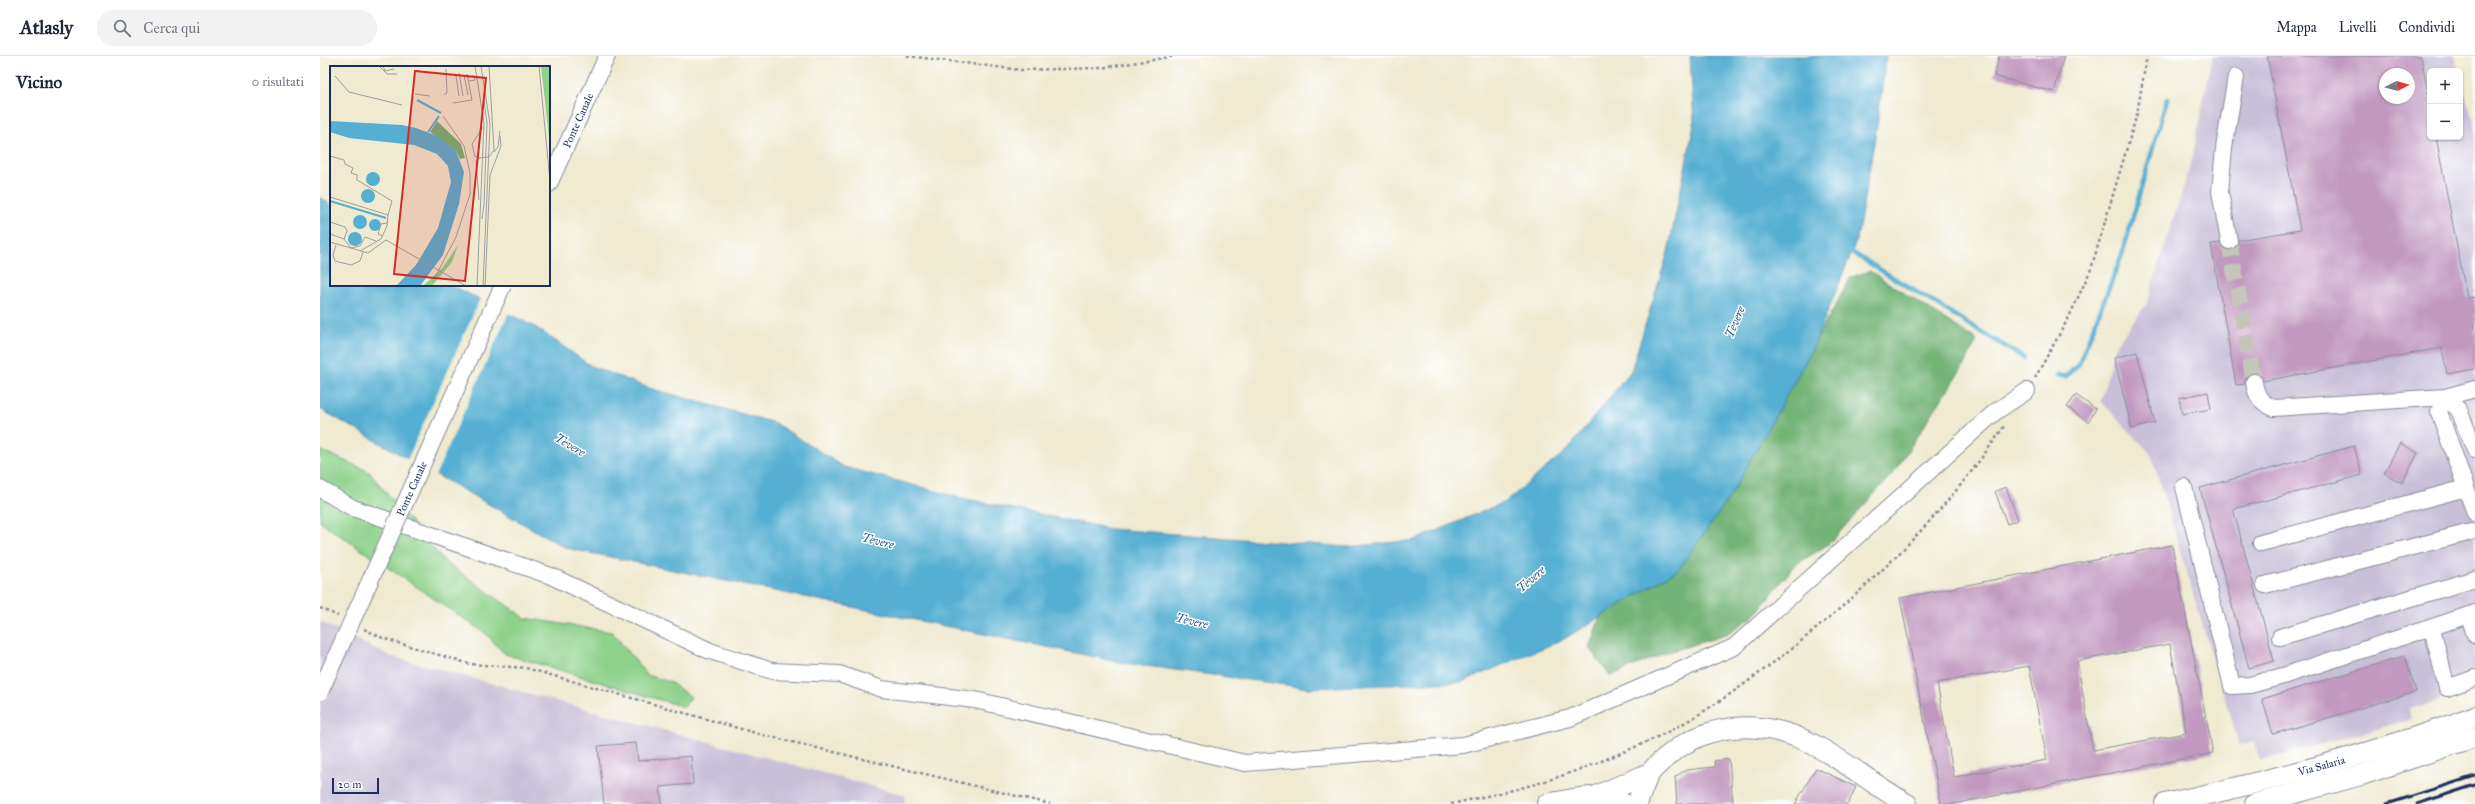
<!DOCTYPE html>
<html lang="it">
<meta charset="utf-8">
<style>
:root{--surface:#fff;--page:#f2f2f3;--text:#1f2937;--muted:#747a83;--line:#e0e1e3}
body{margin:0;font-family:"IM FELL Great Primer",serif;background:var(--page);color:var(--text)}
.controls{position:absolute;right:12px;top:12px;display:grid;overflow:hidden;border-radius:6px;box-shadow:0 1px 3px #0004}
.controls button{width:36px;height:36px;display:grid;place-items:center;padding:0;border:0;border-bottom:1px solid var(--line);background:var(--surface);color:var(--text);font:20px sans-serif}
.compass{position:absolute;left:2059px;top:12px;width:36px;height:36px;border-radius:50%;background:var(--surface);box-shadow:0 1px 3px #0004;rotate:84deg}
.scale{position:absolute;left:12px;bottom:10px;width:47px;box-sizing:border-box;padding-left:4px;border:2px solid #1b2f5e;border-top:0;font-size:11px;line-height:14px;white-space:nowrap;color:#1b2f5e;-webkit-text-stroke:3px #fff;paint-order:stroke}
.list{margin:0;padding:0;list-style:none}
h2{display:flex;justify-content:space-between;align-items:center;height:52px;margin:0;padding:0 16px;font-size:17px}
h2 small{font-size:13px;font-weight:400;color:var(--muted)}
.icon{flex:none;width:22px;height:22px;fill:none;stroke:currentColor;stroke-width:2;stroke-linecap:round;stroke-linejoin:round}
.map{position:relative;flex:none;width:2155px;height:748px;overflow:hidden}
header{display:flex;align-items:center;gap:24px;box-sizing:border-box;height:56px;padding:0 20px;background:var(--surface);border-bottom:1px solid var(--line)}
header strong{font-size:19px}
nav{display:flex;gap:22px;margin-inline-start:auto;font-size:14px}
.search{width:280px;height:36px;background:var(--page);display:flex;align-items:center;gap:10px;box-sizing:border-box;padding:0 14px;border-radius:22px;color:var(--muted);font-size:15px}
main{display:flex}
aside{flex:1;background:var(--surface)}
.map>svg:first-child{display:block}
</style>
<header>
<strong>Atlasly</strong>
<div class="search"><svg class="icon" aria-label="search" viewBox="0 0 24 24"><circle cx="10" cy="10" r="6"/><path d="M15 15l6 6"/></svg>Cerca qui</div>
<nav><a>Mappa</a><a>Livelli</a><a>Condividi</a></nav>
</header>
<main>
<aside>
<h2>Vicino<small>0 risultati</small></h2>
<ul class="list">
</ul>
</aside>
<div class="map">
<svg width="2155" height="748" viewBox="0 0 2155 748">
<rect width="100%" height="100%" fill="#fff"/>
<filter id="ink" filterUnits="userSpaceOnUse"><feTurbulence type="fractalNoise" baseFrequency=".025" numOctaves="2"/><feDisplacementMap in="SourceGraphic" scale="8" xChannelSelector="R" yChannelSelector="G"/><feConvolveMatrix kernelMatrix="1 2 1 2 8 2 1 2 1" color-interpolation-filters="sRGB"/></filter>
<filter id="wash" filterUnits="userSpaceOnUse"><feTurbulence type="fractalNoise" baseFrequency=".012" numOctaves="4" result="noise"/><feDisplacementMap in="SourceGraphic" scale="16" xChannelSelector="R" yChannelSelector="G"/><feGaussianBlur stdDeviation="0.9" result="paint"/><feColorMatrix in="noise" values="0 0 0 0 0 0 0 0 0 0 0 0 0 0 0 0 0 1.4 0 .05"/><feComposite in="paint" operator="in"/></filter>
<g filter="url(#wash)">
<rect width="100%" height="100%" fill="#efead0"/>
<g fill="#c8bfd8" fill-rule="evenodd">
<path d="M1892,0H2134L2139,15H2110V81H2140V20L2155,71V633L2090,653L2092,663L1940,705L1934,686L1919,690L1831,398L1781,345L1794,292L1827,247L1872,104ZM2065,18H2089V42H2065Z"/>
<polygon points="0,566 70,600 585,739 585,748 0,748"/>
</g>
<polygon fill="#8dd18a" stroke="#548074" points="0,394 48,415 125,506 205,562 292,576 327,619 350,626 371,641 364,651 185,598 165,577 0,466"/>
<polygon fill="#72b376" stroke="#46716a" points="1550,215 1657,284 1644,309 1574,416 1509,488 1475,509 1434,560 1403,580 1348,596 1290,620 1269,592 1280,561 1359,513 1408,444 1531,221"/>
<polygon fill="#54afd2" stroke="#386f98" points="1370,0 1566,0 1558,64 1537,183 1492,294 1408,444 1359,513 1244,583 1142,626 988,632 804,607 246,492 0,353 0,141 11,149 11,229 131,229 217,272 271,310 329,332 455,367 524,411 646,443 791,473 1027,491 1095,484 1187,445 1248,393 1311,315 1348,196 1374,68"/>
<polygon fill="#efead0" points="161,241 189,256 115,420 87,404"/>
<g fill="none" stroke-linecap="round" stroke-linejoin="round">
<g stroke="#54afd2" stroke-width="4.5">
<polyline points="1528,194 1704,302"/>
<polyline points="1737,320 1746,320 1759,308 1802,199 1847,43"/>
</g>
</g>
<g id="blocks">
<g fill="#c199c0" fill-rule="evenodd">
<polygon points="1679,0 1744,0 1734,36 1674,20"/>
<path d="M1947,0H2101L2110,48V81H2116L2147,242L2155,241V313L2127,318L2122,292L1943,325L1938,317H1932L1925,322V328L1916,329L1891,188L1900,187L1902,191L1910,194L1915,192L1918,184L1980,174ZM2065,18H2089V42H2065Z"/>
<polygon points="1817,296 1835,367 1812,373 1794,302"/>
<polygon points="1888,336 1891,353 1862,358 1859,342"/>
<polygon points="1756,339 1776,353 1768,366 1747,351"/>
<polygon points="2080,387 2098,397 2082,427 2064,417"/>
<polygon points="2034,390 2042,419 1913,453 1954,605 1929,612 1880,432"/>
<polygon points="1686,431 1698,464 1687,468 1675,435"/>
<path d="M1852,489L1893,697L1633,748H1621L1580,542ZM1850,588L1866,677L1773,694L1757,605ZM1709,610L1727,704L1634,721L1617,627Z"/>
<polygon points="2085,600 2096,636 1953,678 1942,643"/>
<polygon points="316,687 318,705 371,700 373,728 340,731 342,748 284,748 278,690"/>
<polygon points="1409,703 1413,748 1357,748 1355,721 1366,714 1395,711 1394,705"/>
<polygon points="1496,712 1536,731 1528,748 1475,748"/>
</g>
</g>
</g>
<g filter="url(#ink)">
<use href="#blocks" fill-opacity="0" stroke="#858c97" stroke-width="1"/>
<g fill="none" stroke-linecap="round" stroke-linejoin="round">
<polyline stroke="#c5c5b9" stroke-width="16" stroke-dasharray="16 8" stroke-linecap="butt" points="1909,185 1934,326"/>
<g stroke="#858c97" stroke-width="18">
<g id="minor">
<path id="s1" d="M229,128L287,0"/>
<polyline points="1909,185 1900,136 1904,92 1916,21"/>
<path d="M1934,326C1936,340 1941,347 1954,352L2125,341L2155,333"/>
<polyline points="1864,431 1912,630 1930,629 1963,620 2155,557"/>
<polyline points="0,433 33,452 231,520 390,595 452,615 519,618 562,633 655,644 925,707 1143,689 1250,662 1414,591 1675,356 1707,335"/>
<polyline points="2155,457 2119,356 2125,341 2139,354 2155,394"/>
<polyline points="1941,487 2146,432"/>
<polyline points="1945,529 2151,476"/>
<polyline points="2149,559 2155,579"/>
<polyline points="2112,572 2127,632 2155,622"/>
<polyline points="1960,581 2155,523"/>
</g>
</g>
<g stroke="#858c97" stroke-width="22">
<g id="major">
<polyline points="1276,740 1330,717"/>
<path d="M1227,748C1252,744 1281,734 1304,748"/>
<path d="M1317,748C1321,738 1324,726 1330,717C1335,710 1343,704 1350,698C1389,667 1438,664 1484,684C1521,701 1552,728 1587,748"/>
<path id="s2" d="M1845,748C1950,725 2054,698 2155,660"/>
<polyline points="1935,748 2041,719 2155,681"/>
</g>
</g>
<g stroke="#858c97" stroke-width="2.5" stroke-dasharray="3 3" stroke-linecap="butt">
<polyline points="587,0 701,14 781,12 856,0"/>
<polyline points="1715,322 1749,261 1771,213 1817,58 1827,0"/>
<polyline points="0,552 18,560"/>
<polyline points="44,573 65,583 150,608 206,612 439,678 730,748"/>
<path d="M1131,748C1157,742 1183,737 1208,730C1242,721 1283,705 1315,691C1369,669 1416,635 1462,600C1547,534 1624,460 1684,370"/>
</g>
<use href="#minor" stroke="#fff" stroke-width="16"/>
<use href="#major" stroke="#fff" stroke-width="20"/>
<g stroke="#1b2f5e" stroke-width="3">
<polyline points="2067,748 2155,720"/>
<polyline points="2097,748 2155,729"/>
</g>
<g stroke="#858c97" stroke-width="18" stroke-linecap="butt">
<g id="minor-bridge">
<path id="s3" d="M0,636L183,229"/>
</g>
</g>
<use href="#minor-bridge" stroke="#fff" stroke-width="16"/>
</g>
</g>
<g text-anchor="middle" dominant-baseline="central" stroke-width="3" stroke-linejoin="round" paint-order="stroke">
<g font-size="11" fill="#1b2f5e" stroke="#fff">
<text stroke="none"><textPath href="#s1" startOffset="70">Ponte Canale</textPath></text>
<text stroke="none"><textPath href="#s3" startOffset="223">Ponte Canale</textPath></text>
<text stroke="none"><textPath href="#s2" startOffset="161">Via Salaria</textPath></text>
</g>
<g font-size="12" font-style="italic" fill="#2f5c87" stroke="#fff">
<text transform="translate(1415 266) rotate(-67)">Tevere</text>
<text transform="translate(250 389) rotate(31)">Tevere</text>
<text transform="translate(558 485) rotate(14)">Tevere</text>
<text transform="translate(1211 523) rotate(-41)">Tevere</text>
<text transform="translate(872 565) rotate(13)">Tevere</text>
</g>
</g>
<g transform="translate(10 10)">
<rect width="220" height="220" fill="#efead0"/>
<path d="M211,0H220V81L214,26ZM128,179L122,196L102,220H93L113,201Z" fill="#8dd18a"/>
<path d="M107,55L131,78L135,92L130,93L126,85L100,66Z" fill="#72b376"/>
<path d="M0,55L72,59L86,62L107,70L126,85L134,106L129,138L113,189L90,220H66L86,199L108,162L121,116L118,100L107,88L84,79L19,72L0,66ZM36 113a7 7 0 1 1 14 0a7 7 0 1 1-14 0ZM31 130a7 7 0 1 1 14 0a7 7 0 1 1-14 0ZM23 156a7 7 0 1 1 14 0a7 7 0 1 1-14 0ZM39 159a6 6 0 1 1 12 0a6 6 0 1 1-12 0ZM18 173a7 7 0 1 1 14 0a7 7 0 1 1-14 0Z" fill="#54afd2"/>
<path fill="none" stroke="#54afd2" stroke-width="2" d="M87,34L111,47M98,66L109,50M0,135L56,152"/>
<path fill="none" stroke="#9a9fa2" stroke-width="1" d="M49,0L57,8H67M53,0L55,5L64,3M145,0L154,57L147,220M151,0L160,58L153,220M209,0L220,115M134,9L138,29M5,10L19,26L72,39M126,10L129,30M130,10L129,7L133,30M138,11L144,10L145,14L139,15M85,28L100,30M114,29L117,27L116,3M123,37L142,34L137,8M164,86L168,81L170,65M0,90L14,94L15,98L23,102L21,107L27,109V114L62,135L58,149L0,131M145,90L149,92L146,95L149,134M145,91L142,78L153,61M149,92L159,91L164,84L159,0M152,153L154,139L157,57L154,35M0,156L15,161L17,165L14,173L21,182L30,180L35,171L46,175M0,168L14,173M53,170L48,168L51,158L57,157M0,176L38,187L56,174L136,220M6,179L3,189L5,195L21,199L30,195L33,186M30,185L51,173L57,160L58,149M103,215L126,171L140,128V107L134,80L113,50M155,220L160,109L171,80L170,70"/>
<path fill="#d62828" fill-opacity="0.15" stroke="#d62828" stroke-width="2" d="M85,5L156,12L135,215L64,208Z"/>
<rect width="220" height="220" fill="none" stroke="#1b2f5e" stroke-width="2"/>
</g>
</svg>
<div class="controls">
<button>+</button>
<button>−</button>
</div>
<svg class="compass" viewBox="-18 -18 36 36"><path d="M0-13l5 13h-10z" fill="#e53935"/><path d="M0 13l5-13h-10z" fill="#747a83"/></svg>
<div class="scale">20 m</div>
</div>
</main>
